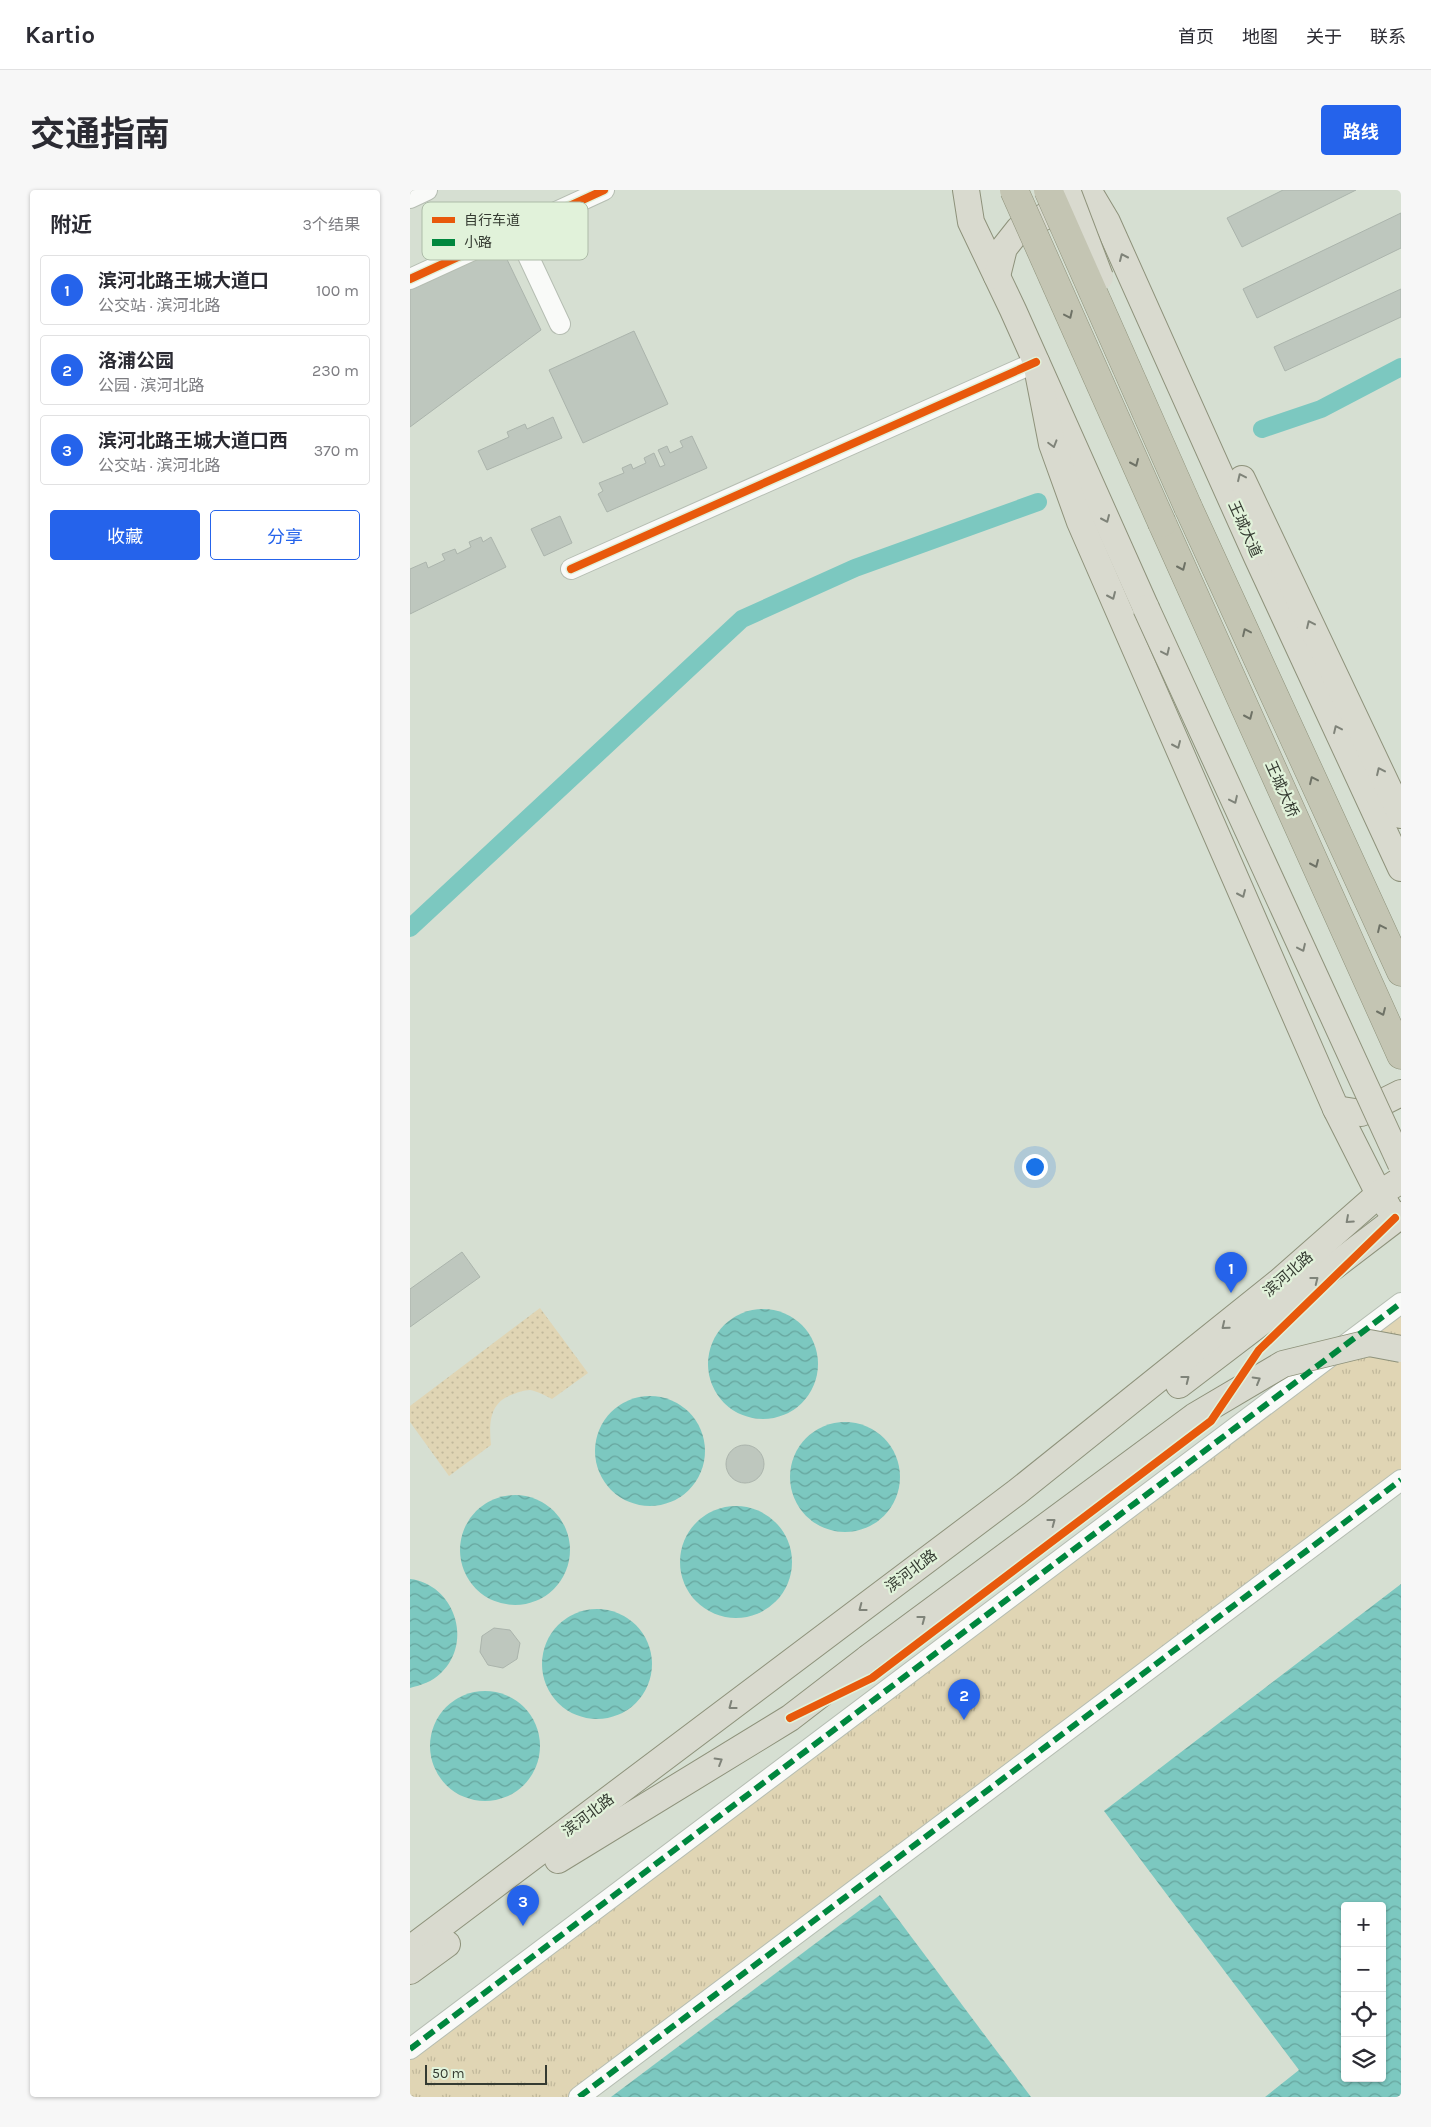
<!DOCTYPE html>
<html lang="zh">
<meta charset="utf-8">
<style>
:root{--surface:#fff;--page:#f7f7f7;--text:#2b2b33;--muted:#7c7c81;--line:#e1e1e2;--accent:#2563eb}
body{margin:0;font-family:Karla,"Noto Sans SC",sans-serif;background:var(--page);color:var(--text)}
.controls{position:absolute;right:15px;bottom:15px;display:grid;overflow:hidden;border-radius:5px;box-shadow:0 1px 4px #0004}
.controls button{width:45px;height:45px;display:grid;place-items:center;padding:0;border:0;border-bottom:1px solid var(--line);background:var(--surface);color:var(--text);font:25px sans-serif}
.scale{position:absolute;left:15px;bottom:12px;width:122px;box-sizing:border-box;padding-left:5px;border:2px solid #353b32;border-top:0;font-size:14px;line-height:18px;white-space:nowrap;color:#353b32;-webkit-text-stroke:4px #e1f2da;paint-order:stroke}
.you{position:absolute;left:624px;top:976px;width:18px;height:18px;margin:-12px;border:4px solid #fff;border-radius:50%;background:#1a73e8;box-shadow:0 0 0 8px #1a73e833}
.badge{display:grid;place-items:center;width:32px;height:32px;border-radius:50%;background:var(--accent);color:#fff;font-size:16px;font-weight:700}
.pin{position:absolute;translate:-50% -41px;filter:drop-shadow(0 1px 2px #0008)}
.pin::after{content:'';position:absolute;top:26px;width:18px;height:15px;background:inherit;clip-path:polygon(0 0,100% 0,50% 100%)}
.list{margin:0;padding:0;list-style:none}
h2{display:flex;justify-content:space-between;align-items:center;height:65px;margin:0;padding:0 20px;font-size:21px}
h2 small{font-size:16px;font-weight:400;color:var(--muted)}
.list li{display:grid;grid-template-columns:32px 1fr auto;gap:15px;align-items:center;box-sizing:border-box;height:70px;margin:0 10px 10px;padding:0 10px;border:1px solid var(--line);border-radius:5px}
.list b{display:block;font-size:19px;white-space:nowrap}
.list p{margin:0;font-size:16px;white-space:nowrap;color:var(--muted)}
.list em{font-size:16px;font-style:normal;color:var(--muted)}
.actions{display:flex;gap:10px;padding:15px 20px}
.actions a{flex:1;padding:11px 0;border:1px solid var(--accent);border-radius:5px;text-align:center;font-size:18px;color:var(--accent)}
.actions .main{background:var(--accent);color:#fff}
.icon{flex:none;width:28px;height:28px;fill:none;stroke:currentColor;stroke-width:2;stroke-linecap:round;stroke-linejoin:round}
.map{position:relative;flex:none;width:991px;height:1907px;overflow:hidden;border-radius:5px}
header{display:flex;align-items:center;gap:30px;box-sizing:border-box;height:70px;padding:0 25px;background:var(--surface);border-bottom:1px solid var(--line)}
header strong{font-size:24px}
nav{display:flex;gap:28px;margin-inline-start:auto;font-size:18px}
.intro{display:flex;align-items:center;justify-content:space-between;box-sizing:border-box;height:120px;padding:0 30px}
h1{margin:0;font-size:35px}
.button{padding:12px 22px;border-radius:5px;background:var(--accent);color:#fff;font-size:18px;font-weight:700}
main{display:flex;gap:30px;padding:0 30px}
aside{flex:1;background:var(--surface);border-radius:5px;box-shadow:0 1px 4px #0004}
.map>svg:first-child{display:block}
</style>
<header>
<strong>Kartio</strong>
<nav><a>首页</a><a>地图</a><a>关于</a><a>联系</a></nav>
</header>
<div class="intro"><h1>交通指南</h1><a class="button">路线</a></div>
<main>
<aside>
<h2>附近<small>3个结果</small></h2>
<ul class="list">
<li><span class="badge">1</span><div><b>滨河北路王城大道口</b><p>公交站 · 滨河北路</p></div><em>100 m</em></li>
<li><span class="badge">2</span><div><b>洛浦公园</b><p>公园 · 滨河北路</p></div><em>230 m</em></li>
<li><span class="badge">3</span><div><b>滨河北路王城大道口西</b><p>公交站 · 滨河北路</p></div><em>370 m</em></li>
</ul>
<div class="actions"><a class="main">收藏</a><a>分享</a></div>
</aside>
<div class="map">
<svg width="991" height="1907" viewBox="0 0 991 1907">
<defs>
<pattern id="grass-dots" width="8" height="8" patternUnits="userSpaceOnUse" patternTransform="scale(1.25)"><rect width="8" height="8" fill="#e0d5b4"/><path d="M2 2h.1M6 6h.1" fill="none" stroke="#c1b89b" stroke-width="1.8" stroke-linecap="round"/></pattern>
<pattern id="park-tufts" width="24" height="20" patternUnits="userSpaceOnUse" patternTransform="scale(1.25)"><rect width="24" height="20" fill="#e0d5b4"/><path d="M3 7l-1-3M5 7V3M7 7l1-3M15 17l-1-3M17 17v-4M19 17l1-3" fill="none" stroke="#c1b89b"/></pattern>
<pattern id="water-waves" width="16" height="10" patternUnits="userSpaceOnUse" patternTransform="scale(1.25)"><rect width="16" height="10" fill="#7cc8c0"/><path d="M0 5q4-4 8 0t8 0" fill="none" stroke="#66a49d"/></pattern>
</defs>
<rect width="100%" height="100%" fill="#d6dfd2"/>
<path fill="url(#grass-dots)" d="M130,1118L178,1183L142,1209C136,1206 127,1201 120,1200C114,1200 106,1203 101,1205C79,1213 79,1234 81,1255L39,1286L0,1232V1216Z"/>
<polygon fill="url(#park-tufts)" points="991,1113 991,1290 169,1907 0,1907 0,1859"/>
<g fill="url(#water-waves)" fill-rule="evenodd">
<circle cx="353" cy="1174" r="55"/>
<circle cx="240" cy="1261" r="55"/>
<circle cx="435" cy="1287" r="55"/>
<circle cx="105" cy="1360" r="55"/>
<circle cx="326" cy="1372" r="56"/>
<path d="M0,1389C44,1394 64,1452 31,1483C22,1492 11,1495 0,1498Z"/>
<path d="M991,1394V1907H855L889,1880L694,1621ZM935,1716H972V1888H935Z"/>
<circle cx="187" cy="1474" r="55"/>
<circle cx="75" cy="1556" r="55"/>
<polygon points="470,1705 621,1907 201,1907"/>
</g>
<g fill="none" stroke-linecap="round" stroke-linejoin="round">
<g stroke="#7cc8c0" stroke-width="18">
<polyline points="852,239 911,219 991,177"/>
<polyline points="0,738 332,429 445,378 628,312"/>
</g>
</g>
<g fill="#bec7be" stroke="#abb4ac">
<polygon points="873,0 946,0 832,57 817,28"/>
<polygon points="991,23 991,58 847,128 833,99"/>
<polygon points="91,57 131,140 0,237 0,99"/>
<polygon points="991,99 991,127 875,181 864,157"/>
<polygon points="224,141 258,214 173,253 139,180"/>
<polygon points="143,227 152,248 77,280 68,261 99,247 97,242 115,234 117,239"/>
<polygon points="282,246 297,278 197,322 188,304 193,301 189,293 214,283 212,278 221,274 223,279 236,273 234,268 244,263 250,277 255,275 248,260 257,256 260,263 273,257 270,251"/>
<polygon points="150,326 162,353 134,366 121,339"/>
<polygon points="71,347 73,352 81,347 96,377 0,424 0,379 16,372 18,378 35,370 32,364 45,359 47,364 61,357 59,352"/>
<polygon points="52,1062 70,1087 0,1137 0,1099"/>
<circle cx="335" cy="1274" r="19"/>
<polygon points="84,1438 100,1440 110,1453 107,1469 93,1478 78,1475 70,1462 72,1446"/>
</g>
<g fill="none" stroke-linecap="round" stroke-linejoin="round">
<g stroke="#b5bdb2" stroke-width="22">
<g id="minor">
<polyline points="0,8 17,0"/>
<polyline points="106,40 150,134"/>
<polyline points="0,89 194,0"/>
<polyline points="161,379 626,172"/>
<polyline points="0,1859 991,1113"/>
<polyline points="169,1907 991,1290"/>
</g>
</g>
<g stroke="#8e927b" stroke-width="28">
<g id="major">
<polyline points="556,0 561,32 603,120 736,418"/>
<polyline points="678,0 697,32 847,367 991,678"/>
<polyline points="587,86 594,58 609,39 638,25 664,20 669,22"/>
<polyline points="626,172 642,254 670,332 926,919 969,1004 978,1017"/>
<polyline points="832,289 991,625"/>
<polyline points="926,919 951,923 991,903"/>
<polyline points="769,1195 991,1025"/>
<polyline points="148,1670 380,1528 458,1468"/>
<polyline points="0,1759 607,1302 869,1092 969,1004 991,990"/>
<polyline points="0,1781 37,1754"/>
</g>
</g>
<g stroke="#8e927b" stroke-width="29">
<g id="highway">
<polyline points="778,317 991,782"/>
<polyline points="752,333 991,865"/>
</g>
</g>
<use href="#minor" stroke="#f9faf8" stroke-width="20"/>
<use href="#major" stroke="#d9dacf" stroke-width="26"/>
<use href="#highway" stroke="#c4c5b3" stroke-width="28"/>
<g stroke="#8e927b" stroke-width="28" stroke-linecap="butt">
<g id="major-bridge">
<polyline points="657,0 690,87"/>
<polyline points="736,418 991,974"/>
<polyline points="458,1468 785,1226 873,1174 959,1153 991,1159"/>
</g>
</g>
<g stroke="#8e927b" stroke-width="29" stroke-linecap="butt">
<g id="highway-bridge">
<polyline points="604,0 752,333"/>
<polyline points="638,0 778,317"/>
</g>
</g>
<use href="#major-bridge" stroke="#d9dacf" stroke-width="26"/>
<use href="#highway-bridge" stroke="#c4c5b3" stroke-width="28"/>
<g stroke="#00873e" stroke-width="6" stroke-dasharray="12 6" stroke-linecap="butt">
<polyline points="0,1859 991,1113"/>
<polyline points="169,1907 991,1290"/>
</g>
<g stroke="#e1f2da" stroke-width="11">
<g id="cycleway">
<polyline points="0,89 194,0"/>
<polyline points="161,379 626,172"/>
<polyline points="380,1528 462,1488 801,1231 849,1160 985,1028"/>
</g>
</g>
<use href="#cycleway" stroke="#e8590c" stroke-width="8"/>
</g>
<defs><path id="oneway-chevron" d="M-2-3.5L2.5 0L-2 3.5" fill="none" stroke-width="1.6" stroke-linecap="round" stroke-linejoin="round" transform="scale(1.25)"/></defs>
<g stroke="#7f8379">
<use href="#oneway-chevron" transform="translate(713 67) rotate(-114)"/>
<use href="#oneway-chevron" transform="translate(643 254) rotate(74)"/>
<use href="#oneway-chevron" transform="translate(831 287) rotate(-115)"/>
<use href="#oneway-chevron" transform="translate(696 329) rotate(66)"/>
<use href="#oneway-chevron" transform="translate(702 406) rotate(66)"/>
<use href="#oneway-chevron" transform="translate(900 434) rotate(-115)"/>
<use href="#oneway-chevron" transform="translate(756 462) rotate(65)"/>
<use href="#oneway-chevron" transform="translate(927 539) rotate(-115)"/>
<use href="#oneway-chevron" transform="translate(767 555) rotate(66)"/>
<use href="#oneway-chevron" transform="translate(970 581) rotate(-115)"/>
<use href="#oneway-chevron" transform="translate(824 610) rotate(65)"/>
<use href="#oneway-chevron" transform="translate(832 704) rotate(66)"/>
<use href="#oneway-chevron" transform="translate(892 758) rotate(65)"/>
<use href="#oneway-chevron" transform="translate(939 1030) rotate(138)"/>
<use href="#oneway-chevron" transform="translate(905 1090) rotate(-38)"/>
<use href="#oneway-chevron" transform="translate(815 1136) rotate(141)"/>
<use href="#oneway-chevron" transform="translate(776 1189) rotate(-38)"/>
<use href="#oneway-chevron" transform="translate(847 1190) rotate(-30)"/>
<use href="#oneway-chevron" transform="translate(642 1332) rotate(-37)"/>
<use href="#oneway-chevron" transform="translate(452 1418) rotate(143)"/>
<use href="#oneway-chevron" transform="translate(512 1429) rotate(-37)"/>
<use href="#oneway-chevron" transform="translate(322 1516) rotate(143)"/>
<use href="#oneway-chevron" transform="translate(309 1571) rotate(-31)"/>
</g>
<g stroke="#6e7266">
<use href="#oneway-chevron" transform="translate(659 125) rotate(65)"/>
<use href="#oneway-chevron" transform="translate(725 273) rotate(66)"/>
<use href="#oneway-chevron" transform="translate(772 377) rotate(66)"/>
<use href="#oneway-chevron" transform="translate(836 442) rotate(-115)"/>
<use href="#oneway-chevron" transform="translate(839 526) rotate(66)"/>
<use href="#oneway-chevron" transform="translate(903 590) rotate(-115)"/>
<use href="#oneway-chevron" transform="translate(905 674) rotate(66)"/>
<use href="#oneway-chevron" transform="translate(971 738) rotate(-115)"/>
<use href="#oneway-chevron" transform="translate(972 822) rotate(66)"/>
</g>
<g text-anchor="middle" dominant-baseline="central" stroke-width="4.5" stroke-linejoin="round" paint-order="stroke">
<g font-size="15" fill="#353b32" stroke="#e1f2da">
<text transform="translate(835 339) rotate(66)">王城大道</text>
<text transform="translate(872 599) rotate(66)">王城大桥</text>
<text transform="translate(878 1084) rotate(-41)">滨河北路</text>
<text transform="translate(501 1381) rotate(-37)">滨河北路</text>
<text transform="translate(178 1625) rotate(-37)">滨河北路</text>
</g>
</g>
<rect x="12" y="12" width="166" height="58" rx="8" fill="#e1f2da" stroke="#adbba8" stroke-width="1"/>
<rect x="22" y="27" width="23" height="6" fill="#e8590c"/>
<rect x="22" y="49" width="23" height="7" fill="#00873e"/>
<g font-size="14" fill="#353b32">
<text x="54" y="35">自行车道</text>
<text x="54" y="57">小路</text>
</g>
</svg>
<div class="controls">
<button>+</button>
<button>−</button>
<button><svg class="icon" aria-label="locate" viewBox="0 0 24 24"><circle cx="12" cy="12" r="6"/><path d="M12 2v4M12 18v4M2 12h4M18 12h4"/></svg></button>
<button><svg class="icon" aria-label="layers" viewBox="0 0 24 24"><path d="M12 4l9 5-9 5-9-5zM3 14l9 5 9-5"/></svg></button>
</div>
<div class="scale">50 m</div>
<div class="you"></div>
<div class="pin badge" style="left:821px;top:1103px">1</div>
<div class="pin badge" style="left:554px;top:1530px">2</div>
<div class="pin badge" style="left:113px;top:1736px">3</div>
</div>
</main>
